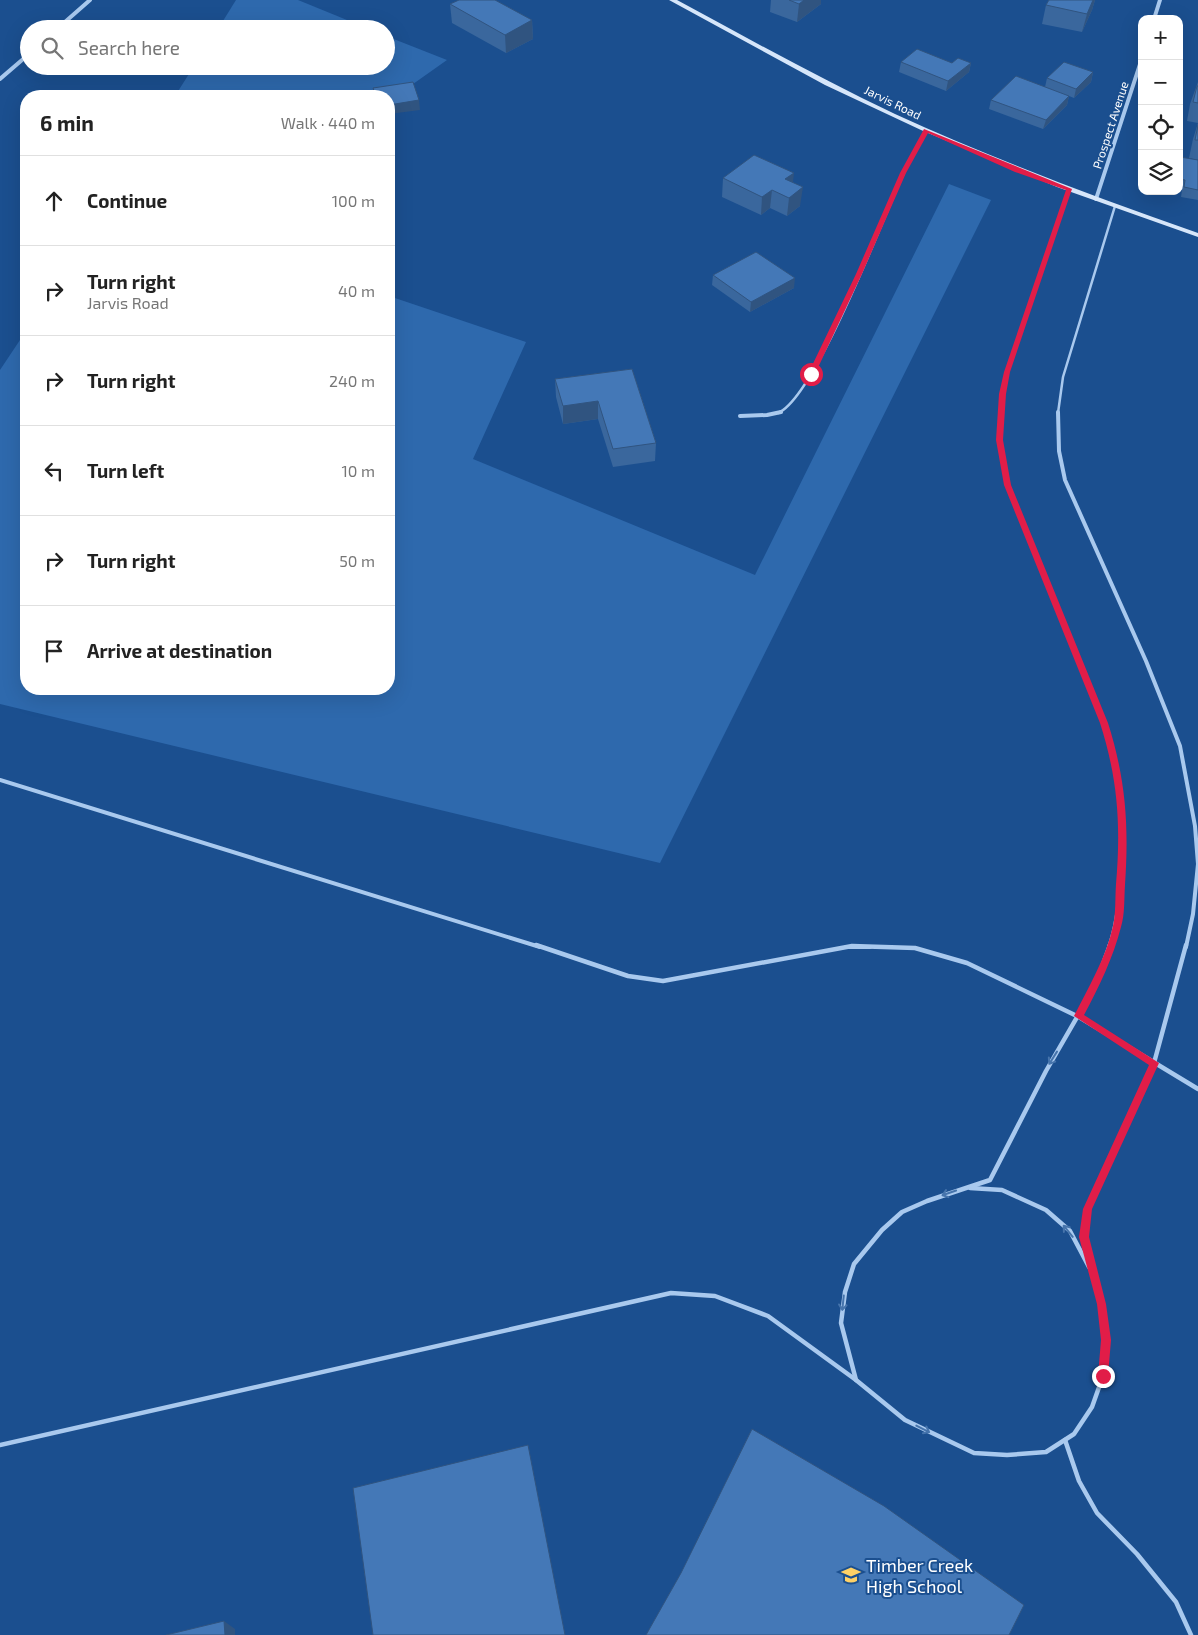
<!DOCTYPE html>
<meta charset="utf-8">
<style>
:root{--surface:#fff;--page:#f2f2f2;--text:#222;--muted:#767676;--line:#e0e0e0}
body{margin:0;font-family:"Exo 2",sans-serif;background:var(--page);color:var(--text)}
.controls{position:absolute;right:15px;top:15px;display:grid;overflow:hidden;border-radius:10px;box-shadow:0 5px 20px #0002}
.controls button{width:45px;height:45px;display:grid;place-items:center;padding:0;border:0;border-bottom:1px solid var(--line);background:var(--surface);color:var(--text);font:25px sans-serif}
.stop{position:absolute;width:15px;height:15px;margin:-11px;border:4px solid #e11d48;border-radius:50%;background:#fff}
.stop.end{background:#e11d48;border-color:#fff;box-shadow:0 1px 5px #0008}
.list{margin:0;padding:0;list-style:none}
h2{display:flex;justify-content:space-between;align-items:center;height:65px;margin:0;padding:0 20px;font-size:21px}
h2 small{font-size:16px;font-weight:400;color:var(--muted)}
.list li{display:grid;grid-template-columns:32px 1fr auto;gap:15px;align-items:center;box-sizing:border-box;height:90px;padding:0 20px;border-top:1px solid var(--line)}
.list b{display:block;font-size:19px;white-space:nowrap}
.list p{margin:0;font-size:16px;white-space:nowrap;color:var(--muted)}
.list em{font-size:16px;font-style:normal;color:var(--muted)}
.icon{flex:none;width:28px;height:28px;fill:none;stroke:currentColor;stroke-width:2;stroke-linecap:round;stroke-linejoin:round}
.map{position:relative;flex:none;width:1198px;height:1635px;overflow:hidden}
.search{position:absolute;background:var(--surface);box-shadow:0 5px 20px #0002;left:20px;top:20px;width:375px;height:55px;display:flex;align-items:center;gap:12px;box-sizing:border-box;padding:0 18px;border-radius:28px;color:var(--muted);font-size:19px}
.panel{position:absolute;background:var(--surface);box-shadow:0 5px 20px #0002;left:20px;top:90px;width:375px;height:605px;border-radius:20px}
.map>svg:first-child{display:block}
</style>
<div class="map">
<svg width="1198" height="1635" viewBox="0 0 1198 1635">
<rect width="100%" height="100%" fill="#1b4f8f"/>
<g fill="#2e69ad">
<polygon points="236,0 298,0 369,29 218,29"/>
<polygon points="386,36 447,60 389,101 389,96 175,96 194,66 386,66"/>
<polygon points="949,184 991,200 660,863 0,704 0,370 26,331 26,689 389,689 389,296 526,342 473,459 755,575"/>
</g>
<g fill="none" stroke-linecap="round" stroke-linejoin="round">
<g stroke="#a9c9ee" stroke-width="2.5">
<path d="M778,413C815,398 883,218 903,175C909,160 918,145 926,131"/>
<polyline points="1001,413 1007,372 1069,189"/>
<polyline points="1058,413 1063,377 1115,206"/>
</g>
<g stroke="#a9c9ee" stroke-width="4">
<path d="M1001,412L999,440L1008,485L1104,723C1121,778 1125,825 1120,883C1119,905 1117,925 1109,947"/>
<polyline points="1058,412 1059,451 1065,480 1146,661 1180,746 1195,826 1198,864 1193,914 1186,947"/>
<polyline points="740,416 767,415 781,412"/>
<polyline points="0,780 540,947"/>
<polyline points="849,947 870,947"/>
</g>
<g stroke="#a9c9ee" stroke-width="4.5">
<polyline points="536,945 628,976 663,981 852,946 915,948 967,963 1079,1017 1198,1089"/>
<polyline points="1110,945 1095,986 1046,1071 990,1180 927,1201 902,1212 882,1230 854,1264 845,1292 841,1323 856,1380 905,1420 974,1453 1007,1455 1046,1452 1074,1434 1092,1407 1103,1376 1106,1340 1102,1304 1084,1237 1088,1209 1154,1063 1186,945"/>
<polyline points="970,1188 1002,1190 1046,1210 1070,1231 1089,1267"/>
<polyline points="1065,1440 1079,1481 1097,1513 1137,1554 1176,1602 1191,1635"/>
<polyline points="0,1445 671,1293 715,1296 768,1316 856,1380"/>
</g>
<g stroke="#a9c9ee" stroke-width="4">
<polyline points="1154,19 1160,0"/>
<polyline points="57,29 90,0"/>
<polyline points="0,79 29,54"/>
<polyline points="1096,199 1142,58"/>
</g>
<path fill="#d6e6fa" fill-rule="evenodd" d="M669,0H677C749,39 821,79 895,114C994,159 1095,197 1198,233V237L1057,187L921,130L825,85Z"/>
</g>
<g fill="#3a679d">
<polygon points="771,0 821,0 821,4 797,22 770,12"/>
<polygon points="1049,0 1095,0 1092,10 1082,32 1042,24 1046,5"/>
<polygon points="450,4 532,20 533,39 506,53 452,23"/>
<polygon points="901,62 952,63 971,63 969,72 946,91 899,72"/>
<polygon points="1093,72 1091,82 1074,98 1069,96 1067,105 1043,129 989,109 991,100 1045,87 1047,78"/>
<polygon points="1198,82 1198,123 1187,121 1190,104"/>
<polygon points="1198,123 1198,160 1189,158 1193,139"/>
<polygon points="1179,158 1198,160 1198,200 1181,197 1182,190 1179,189"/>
<polygon points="723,178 792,183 800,206 787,216 770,208 761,215 722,197"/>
<polygon points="713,275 794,288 750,312 712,285"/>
<polygon points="632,369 656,443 655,461 613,467 598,419 563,424 556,397 555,379"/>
</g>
<g fill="#305480">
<polygon points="804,0 821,0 821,4 797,22 799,4"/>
<polygon points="1093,0 1095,0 1092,10 1082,32 1087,14"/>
<polygon points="532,20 533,39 506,53 505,35"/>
<polygon points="971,63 969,72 946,91 948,81"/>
<polygon points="1093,72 1091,82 1074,98 1076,89"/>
<polygon points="1069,96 1067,105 1043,129 1046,120"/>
<polygon points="419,100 420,110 389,114 389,105"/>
<polygon points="794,173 792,191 785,179"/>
<polygon points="803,187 800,206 787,216 789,198"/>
<polygon points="772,190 770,208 761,215 762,197"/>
<polygon points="795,278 794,288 750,312 751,302"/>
<polygon points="598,401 598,419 563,424 563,406"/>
<polygon points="224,1621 235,1629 235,1635 225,1635"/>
</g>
<g fill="#4478b7" stroke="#305480">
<polygon points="459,0 495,0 532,20 505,35 450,4"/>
<polygon points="789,0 804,0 799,4"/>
<polygon points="1049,0 1093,0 1087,14 1046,5"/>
<polygon points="917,49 952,63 958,58 971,63 948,81 901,62"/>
<polygon points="1064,62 1093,72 1076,89 1047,78"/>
<polygon points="1016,76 1069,96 1046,120 991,100"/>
<polygon points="413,82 419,100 389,105 389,96 376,96 373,88"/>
<polygon points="1197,86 1198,86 1198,103 1193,102"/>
<polygon points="1198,125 1198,140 1195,140"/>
<polygon points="754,155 794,173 785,179 803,187 789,198 772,190 762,197 723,178"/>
<polygon points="1180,157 1198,160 1198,190 1184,187 1185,180 1179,179"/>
<polygon points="756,252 795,278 751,302 713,275"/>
<polygon points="632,369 656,443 613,449 598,401 563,406 555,379"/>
<polygon points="752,1429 884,1506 1024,1605 1009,1635 646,1635 681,1573"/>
<polygon points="528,1445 565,1635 373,1635 353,1488"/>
<polygon points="224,1621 225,1635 166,1635"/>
</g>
<defs><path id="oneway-shaft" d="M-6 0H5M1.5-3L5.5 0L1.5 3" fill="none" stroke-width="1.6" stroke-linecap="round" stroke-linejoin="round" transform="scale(1.25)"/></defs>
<g stroke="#4674ac">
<use href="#oneway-shaft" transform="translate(1053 1058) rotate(122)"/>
<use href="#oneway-shaft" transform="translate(949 1193) rotate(161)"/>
<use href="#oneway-shaft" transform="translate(1068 1231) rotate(-129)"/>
<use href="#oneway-shaft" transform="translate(843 1303) rotate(96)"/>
<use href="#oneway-shaft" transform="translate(923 1429) rotate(27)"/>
</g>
<path fill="#e11d48" d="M924,129L1072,189L1010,372L1006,394L1003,440L1011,485L1108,723C1126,780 1129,826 1125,885C1124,899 1125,914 1121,927C1113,958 1099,987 1084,1015L1159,1063L1092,1209L1089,1237L1106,1304L1111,1340L1108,1376L1103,1382L1098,1376L1101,1340L1097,1304L1079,1237L1083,1209L1149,1065L1074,1016C1088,988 1106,958 1113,926C1116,913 1115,898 1116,884C1121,826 1118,779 1100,723L1004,485L996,440L999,394L1004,372L1066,190L1015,172L928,133L906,173L862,274L815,374L811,376L808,374L856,274L900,173Z"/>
<defs>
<g id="school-bare" transform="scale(1.5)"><path d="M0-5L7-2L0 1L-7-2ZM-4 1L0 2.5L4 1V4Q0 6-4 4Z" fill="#ffd166" stroke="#1b4f8f" stroke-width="2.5" paint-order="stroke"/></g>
</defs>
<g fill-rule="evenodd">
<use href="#school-bare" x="851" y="1575"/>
</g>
<g text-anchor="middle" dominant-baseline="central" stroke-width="4" stroke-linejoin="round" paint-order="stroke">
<g font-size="12" fill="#fff" stroke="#1b4f8f">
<text transform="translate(893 102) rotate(26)">Jarvis Road</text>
<text transform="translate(1110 125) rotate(-72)">Prospect Avenue</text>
</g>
<g font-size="18" fill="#fff" stroke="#1b4f8f" text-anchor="start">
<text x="866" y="1565">Timber Creek<tspan x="866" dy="21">High School</tspan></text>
</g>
</g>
</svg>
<div class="controls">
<button>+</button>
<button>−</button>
<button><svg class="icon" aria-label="locate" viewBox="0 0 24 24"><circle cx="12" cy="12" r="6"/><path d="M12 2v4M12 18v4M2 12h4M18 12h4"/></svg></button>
<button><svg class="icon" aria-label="layers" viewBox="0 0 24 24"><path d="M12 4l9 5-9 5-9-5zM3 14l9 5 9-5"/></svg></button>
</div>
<div class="stop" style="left:811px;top:374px"></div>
<div class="stop end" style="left:1103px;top:1376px"></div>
<div class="search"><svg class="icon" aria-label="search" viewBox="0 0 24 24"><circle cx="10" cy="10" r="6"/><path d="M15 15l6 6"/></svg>Search here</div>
<section class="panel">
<h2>6 min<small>Walk · 440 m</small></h2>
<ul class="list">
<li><svg class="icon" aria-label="ahead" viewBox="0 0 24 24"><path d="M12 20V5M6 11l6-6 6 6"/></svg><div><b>Continue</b></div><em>100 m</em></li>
<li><svg class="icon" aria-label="right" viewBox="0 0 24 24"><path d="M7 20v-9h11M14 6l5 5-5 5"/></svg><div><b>Turn right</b><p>Jarvis Road</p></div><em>40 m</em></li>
<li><svg class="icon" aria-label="right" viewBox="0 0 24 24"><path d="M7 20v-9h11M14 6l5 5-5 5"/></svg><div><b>Turn right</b></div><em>240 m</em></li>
<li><svg class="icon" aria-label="left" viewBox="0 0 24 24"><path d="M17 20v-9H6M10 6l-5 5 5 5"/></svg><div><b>Turn left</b></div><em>10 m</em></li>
<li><svg class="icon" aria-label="right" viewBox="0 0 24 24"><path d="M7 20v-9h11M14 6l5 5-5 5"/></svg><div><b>Turn right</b></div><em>50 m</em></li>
<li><svg class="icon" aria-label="arrive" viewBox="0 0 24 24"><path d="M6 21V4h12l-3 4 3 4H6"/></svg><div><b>Arrive at destination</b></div></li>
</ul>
</section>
</div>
